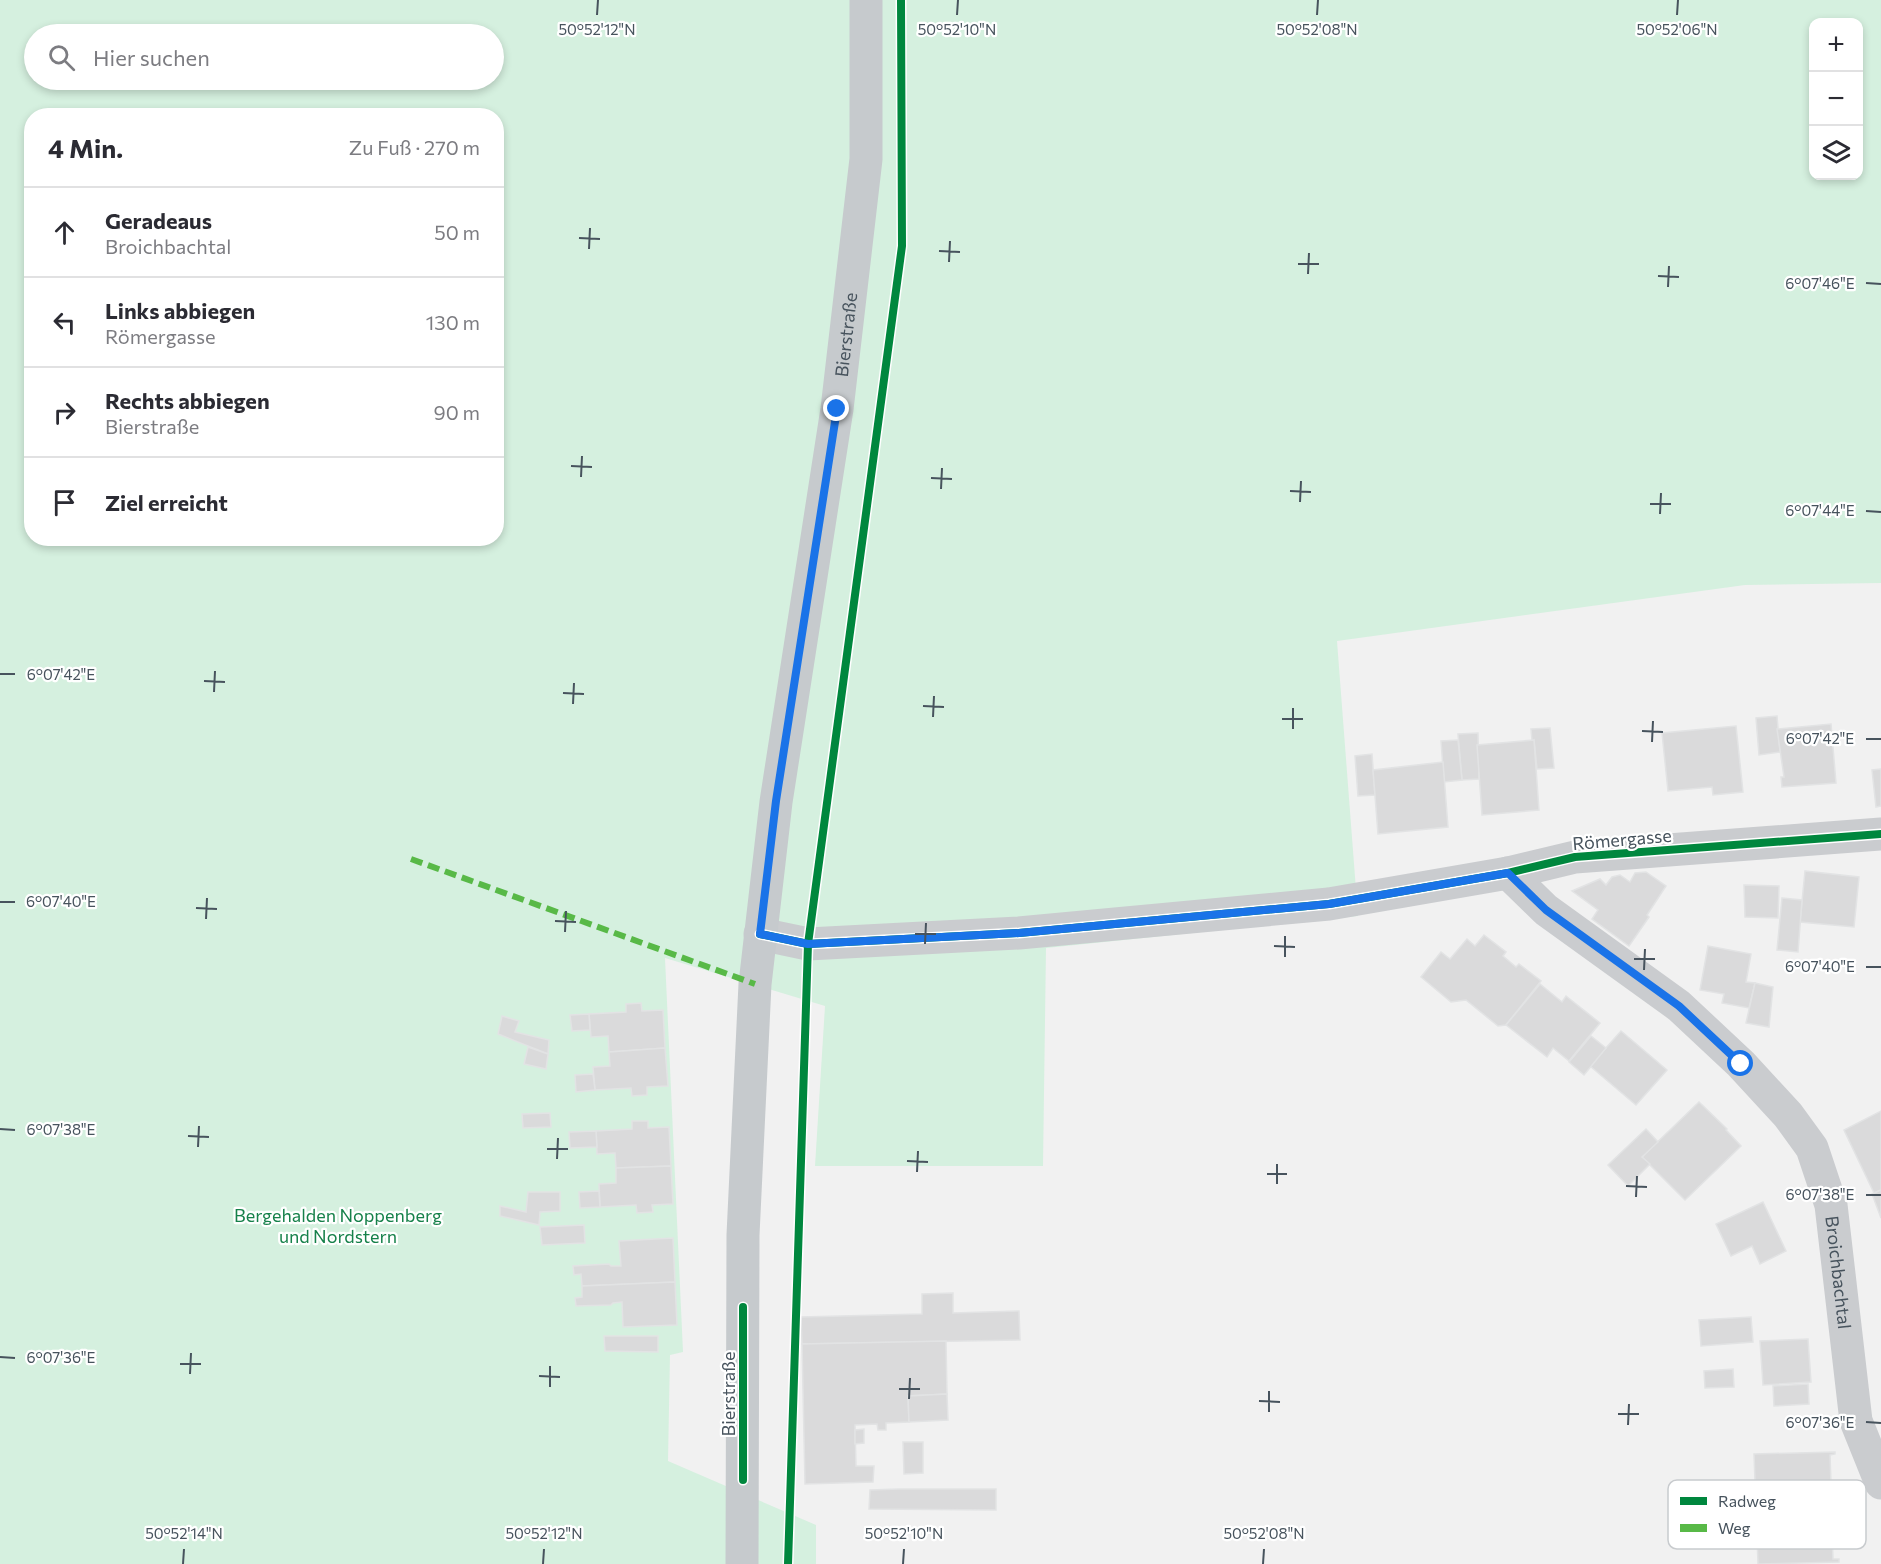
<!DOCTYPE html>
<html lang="de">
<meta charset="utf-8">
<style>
:root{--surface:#fff;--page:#f7f7f7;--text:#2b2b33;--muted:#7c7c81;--line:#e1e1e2}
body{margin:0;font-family:Commissioner,sans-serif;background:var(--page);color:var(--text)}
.controls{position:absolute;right:18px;top:18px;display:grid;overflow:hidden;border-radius:12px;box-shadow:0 3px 9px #0003}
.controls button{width:54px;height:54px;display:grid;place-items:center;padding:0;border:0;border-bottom:2px solid var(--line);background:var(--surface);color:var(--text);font:30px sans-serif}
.stop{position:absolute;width:18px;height:18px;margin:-14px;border:4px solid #1a73e8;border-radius:50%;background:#fff}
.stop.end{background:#1a73e8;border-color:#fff;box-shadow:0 2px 6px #0008}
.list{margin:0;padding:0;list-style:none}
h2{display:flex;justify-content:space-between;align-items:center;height:78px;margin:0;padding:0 24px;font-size:26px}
h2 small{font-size:20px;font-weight:400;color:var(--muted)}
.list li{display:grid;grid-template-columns:39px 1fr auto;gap:18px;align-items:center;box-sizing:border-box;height:90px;padding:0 24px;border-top:2px solid var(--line)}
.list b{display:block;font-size:22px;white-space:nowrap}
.list p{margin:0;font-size:20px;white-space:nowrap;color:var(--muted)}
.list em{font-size:20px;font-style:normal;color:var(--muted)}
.icon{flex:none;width:33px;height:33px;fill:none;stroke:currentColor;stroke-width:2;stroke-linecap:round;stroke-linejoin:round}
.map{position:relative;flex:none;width:1881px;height:1564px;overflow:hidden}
.search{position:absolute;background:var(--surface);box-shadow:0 3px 9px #0003;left:24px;top:24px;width:480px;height:66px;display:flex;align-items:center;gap:15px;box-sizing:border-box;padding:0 21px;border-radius:33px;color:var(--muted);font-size:22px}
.panel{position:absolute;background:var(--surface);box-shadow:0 3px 9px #0003;left:24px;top:108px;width:480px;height:438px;border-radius:24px}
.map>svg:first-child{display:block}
</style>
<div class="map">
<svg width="1881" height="1564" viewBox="0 0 1881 1564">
<rect width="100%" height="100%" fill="#f1f1f1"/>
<path fill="#d5f0df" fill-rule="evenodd" d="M0,0H1881V583L1745,585L1337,641L1358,916L1046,948L1043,1166H815L825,1006L665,958L683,1352L670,1355L668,1461L816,1525V1564H0ZM1814,22H1858V176H1814ZM34,34H494V80H34ZM32,116H496V538H32Z"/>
<g fill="#dadadb" stroke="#e2e3e4" stroke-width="1.5">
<polygon points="1777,716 1780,752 1759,755 1756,718"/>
<polygon points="1831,724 1836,783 1782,787 1781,777 1784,777 1777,729"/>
<polygon points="1736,726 1743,792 1713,795 1712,787 1668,791 1662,733"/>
<polygon points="1550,728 1554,768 1537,769 1534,740 1532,741 1531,729"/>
<polygon points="1478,733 1479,779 1462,780 1458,734"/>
<polygon points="1458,740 1462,780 1444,782 1441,741"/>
<polygon points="1534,740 1539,810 1482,815 1477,745"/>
<polygon points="1372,754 1375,795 1358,796 1355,756"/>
<polygon points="1443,762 1448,827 1378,834 1373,770"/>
<polygon points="1881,769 1881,806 1876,807 1872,770"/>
<polygon points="1805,871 1859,877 1854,927 1800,922"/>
<polygon points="1646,872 1666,886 1647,915 1649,917 1629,946 1592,919 1598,910 1572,891 1600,879 1606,885 1612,877 1620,875 1630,882 1635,873"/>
<polygon points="1744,885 1779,886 1778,918 1745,917"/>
<polygon points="1782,898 1802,900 1798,952 1777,950"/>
<polygon points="1484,935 1506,952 1503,956 1516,967 1519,964 1541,981 1506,1025 1498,1026 1466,1000 1451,1002 1421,977 1441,952 1450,959 1467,939 1475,946"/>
<polygon points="1708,946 1751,954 1746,982 1755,983 1749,1008 1722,1003 1724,994 1700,990"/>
<polygon points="1755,983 1773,987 1769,1027 1746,1023"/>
<polygon points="1540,984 1562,1002 1566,996 1600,1023 1569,1061 1553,1048 1547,1057 1506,1025"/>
<polygon points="641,1003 642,1011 663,1010 665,1048 609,1052 608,1036 591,1037 589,1014 626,1012 626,1004"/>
<polygon points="589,1014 590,1030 572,1031 570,1015"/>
<polygon points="502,1016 519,1021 515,1032 549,1040 548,1054 498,1034"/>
<polygon points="1621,1031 1667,1070 1636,1105 1590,1066"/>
<polygon points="1591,1036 1606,1048 1584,1075 1569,1062"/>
<polygon points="528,1047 548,1054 546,1069 524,1064"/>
<polygon points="665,1048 668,1086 647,1087 647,1095 632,1096 631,1088 595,1090 593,1067 610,1066 609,1052"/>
<polygon points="593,1074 595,1090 576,1092 575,1075"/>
<polygon points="1699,1102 1727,1129 1726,1130 1741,1146 1685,1200 1642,1157"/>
<polygon points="1881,1111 1881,1190 1874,1193 1844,1130"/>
<polygon points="550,1113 551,1127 523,1128 522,1114"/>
<polygon points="632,1121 648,1121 648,1128 669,1127 671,1166 616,1168 615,1153 597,1154 596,1131 632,1129"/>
<polygon points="1646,1129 1658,1142 1642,1157 1650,1164 1628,1186 1608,1165"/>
<polygon points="596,1131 597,1147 570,1148 569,1132"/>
<polygon points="671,1166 673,1204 652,1205 653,1212 637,1213 636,1205 600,1207 599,1184 616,1183 616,1168"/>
<polygon points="1881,1190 1881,1218 1872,1194"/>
<polygon points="599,1191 600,1207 580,1208 579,1192"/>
<polygon points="528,1192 560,1192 560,1211 540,1212 539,1225 500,1216 500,1206 526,1212"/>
<polygon points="1763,1202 1786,1251 1760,1264 1752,1246 1731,1256 1716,1224"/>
<polygon points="584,1225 585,1243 542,1245 540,1227"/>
<polygon points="673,1238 675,1282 582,1286 581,1274 574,1275 573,1266 609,1264 611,1266 621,1266 619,1241"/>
<polygon points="675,1282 677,1325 623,1327 622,1302 613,1303 611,1305 576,1306 575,1298 582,1297 582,1286"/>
<polygon points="953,1293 953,1313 1019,1311 1020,1340 802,1344 801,1317 922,1314 922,1294"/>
<polygon points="1751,1317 1753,1342 1701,1346 1699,1320"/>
<polygon points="604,1336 658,1336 658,1352 605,1351"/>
<polygon points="1808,1339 1811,1382 1763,1385 1760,1341"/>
<polygon points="946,1341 947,1394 908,1396 909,1422 886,1423 886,1430 878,1430 877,1424 855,1425 856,1466 874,1466 873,1482 805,1484 802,1344"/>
<polygon points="1733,1369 1734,1387 1705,1388 1704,1371"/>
<polygon points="1808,1384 1809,1404 1774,1406 1773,1386"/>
<polygon points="947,1394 948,1420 909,1422 908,1396"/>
<polygon points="864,1429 864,1443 855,1444 855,1430"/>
<polygon points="903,1442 923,1442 923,1473 904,1474"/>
<polygon points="1835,1452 1835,1454 1830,1455 1831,1483 1827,1483 1828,1507 1756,1509 1754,1454"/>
<polygon points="899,1489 996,1489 996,1510 869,1509 870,1490"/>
<polygon points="1828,1507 1829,1531 1832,1531 1833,1559 1839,1559 1839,1562 1758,1564 1756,1509"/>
</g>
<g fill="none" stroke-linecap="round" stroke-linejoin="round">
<g stroke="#cacccf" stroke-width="33">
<path id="s1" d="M1508,873L1546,910L1679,1006L1741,1064L1788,1115L1812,1148L1831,1205L1856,1421L1881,1483"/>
<polyline points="760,934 808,944 1019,933 1329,904 1508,873 1575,857 1881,834"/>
</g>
<path stroke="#c6cacd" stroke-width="33" id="s2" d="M742,1564L743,1235L755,984L776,802L837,409L866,159V0"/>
<polyline stroke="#58b947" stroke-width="6" stroke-dasharray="12 6" stroke-linecap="butt" points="411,859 755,984"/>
<g stroke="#fff" stroke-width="11">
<g id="cycleway">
<polyline points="760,934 808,944 1019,933 1329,904 1508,873 1575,857 1881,834"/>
<polyline points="743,1480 743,1307"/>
<polyline points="788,1564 808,944 902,246 901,0"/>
</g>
</g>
<use href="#cycleway" stroke="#00873e" stroke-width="8"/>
</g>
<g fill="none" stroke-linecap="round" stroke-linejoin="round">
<polyline stroke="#1a73e8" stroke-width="8" points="837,409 776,801 760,934 808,944 1019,933 1329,904 1508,873 1546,910 1679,1006 1741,1064"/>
</g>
<path fill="none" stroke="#47535d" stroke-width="2" d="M597,15L598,0M957,15L958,0M1317,15L1318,0M1677,15L1678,0M579,238L600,239M589,249L590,228M939,251L960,252M949,262L950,241M1298,264H1319M1308,274L1309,253M1658,276L1679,277M1866,283L1881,284M1668,287L1669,266M571,466L592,467M581,477L582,456M931,478L952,479M941,489L942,468M1290,491L1311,492M1300,502L1301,481M1650,504H1671M1866,511L1881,512M1660,514L1661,493M0,674H15M204,681L225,682M214,692L215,671M563,693L584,694M573,704L574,683M923,706L944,707M933,717L934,696M1282,719H1303M1293,729V708M1642,731L1663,732M1866,739H1881M1652,742L1653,721M0,902H15M196,908L217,909M206,919L207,898M555,921L576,922M565,932L566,911M915,934H936M925,944L926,923M1274,946L1295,947M1285,957V936M1634,959H1655M1866,967H1881M1644,970L1645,949M0,1129L15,1130M188,1136L209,1137M198,1147L199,1126M547,1149H568M557,1159L558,1138M907,1161L928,1162M917,1172L918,1151M1267,1174H1287M1277,1184V1164M1626,1186L1647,1187M1866,1195H1881M1636,1197L1637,1176M0,1357L15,1358M180,1364H201M190,1374L191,1353M539,1376L560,1377M550,1387V1366M899,1389H920M909,1399L910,1378M1259,1401L1280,1402M1269,1412V1391M1618,1414H1639M1866,1422L1881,1423M1628,1425L1629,1404M183,1564L184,1549M543,1564L544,1549M903,1564L904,1549M1263,1564L1264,1549"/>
<g text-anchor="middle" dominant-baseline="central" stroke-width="4.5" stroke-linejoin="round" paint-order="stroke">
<g font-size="18" fill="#47535d" stroke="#fff">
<text stroke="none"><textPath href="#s2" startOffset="1236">Bierstraße</textPath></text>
<text transform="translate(1622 839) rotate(-5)">Römergasse</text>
<text stroke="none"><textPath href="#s1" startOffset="540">Broichbachtal</textPath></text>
<text transform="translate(728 1394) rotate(-90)">Bierstraße</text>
</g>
<g font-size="18" fill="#16814a" stroke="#fff">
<text x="338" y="1215">Bergehalden Noppenberg<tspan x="338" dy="21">und Nordstern</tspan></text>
</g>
</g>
<rect x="1668" y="1480" width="198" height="69" rx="9" fill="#fff" stroke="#c8cbce" stroke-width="1.5"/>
<rect x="1680" y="1497" width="27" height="8" fill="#00873e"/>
<rect x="1680" y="1524" width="27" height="8" fill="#58b947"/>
<g font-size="16" fill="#47535d">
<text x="1718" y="1507">Radweg</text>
<text x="1718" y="1534">Weg</text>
</g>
<g font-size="15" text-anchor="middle" fill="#47535d" stroke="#fff" stroke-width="4.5" stroke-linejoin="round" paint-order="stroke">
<text x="597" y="35">50°52'12"N</text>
<text x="957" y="35">50°52'10"N</text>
<text x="1317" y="35">50°52'08"N</text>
<text x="1677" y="35">50°52'06"N</text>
<text x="1820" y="289">6°07'46"E</text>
<text x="1820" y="516">6°07'44"E</text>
<text x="61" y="680">6°07'42"E</text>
<text x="1820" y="744">6°07'42"E</text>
<text x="61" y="907">6°07'40"E</text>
<text x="1820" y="972">6°07'40"E</text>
<text x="61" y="1135">6°07'38"E</text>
<text x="1820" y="1200">6°07'38"E</text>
<text x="61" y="1363">6°07'36"E</text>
<text x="1820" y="1428">6°07'36"E</text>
<text x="184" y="1539">50°52'14"N</text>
<text x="544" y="1539">50°52'12"N</text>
<text x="904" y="1539">50°52'10"N</text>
<text x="1264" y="1539">50°52'08"N</text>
</g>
</svg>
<div class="controls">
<button>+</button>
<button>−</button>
<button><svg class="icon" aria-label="layers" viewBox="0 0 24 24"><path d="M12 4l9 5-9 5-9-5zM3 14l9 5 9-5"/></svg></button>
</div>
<div class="stop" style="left:1741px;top:1064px"></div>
<div class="stop end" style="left:837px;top:409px"></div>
<div class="search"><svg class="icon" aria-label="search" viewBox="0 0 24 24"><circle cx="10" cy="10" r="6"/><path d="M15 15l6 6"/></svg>Hier suchen</div>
<section class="panel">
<h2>4 Min.<small>Zu Fuß · 270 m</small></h2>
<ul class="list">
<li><svg class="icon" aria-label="ahead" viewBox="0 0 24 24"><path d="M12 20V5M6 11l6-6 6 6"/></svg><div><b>Geradeaus</b><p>Broichbachtal</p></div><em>50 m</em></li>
<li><svg class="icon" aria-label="left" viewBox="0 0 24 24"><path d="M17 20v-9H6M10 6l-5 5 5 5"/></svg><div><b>Links abbiegen</b><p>Römergasse</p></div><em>130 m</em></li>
<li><svg class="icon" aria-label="right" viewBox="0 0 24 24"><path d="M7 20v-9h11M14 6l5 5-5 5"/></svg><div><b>Rechts abbiegen</b><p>Bierstraße</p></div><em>90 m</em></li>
<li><svg class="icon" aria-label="arrive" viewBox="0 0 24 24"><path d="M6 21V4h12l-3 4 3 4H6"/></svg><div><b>Ziel erreicht</b></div></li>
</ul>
</section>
</div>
